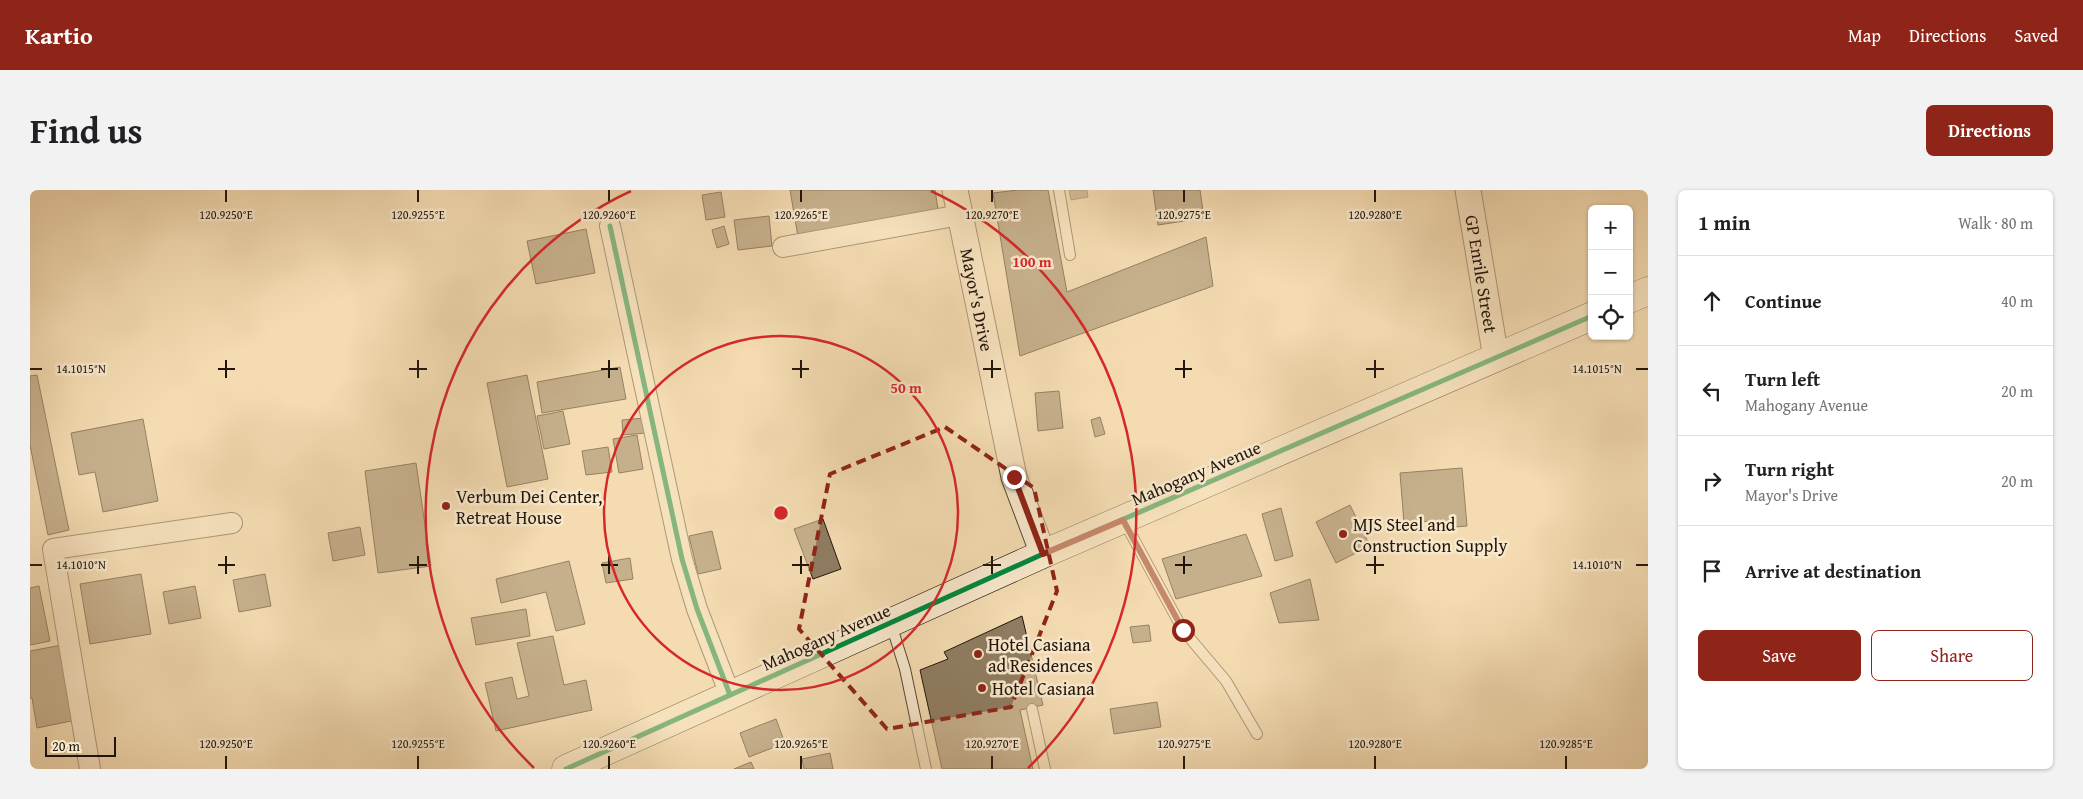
<!DOCTYPE html>
<meta charset="utf-8">
<style>
:root{--surface:#fff;--page:#f2f2f2;--text:#202124;--muted:#757577;--line:#e0e0e0;--accent:#8f2418}
body{margin:0;font-family:"Gentium Book Plus",serif;background:var(--page);color:var(--text)}
.controls{position:absolute;right:15px;top:15px;display:grid;overflow:hidden;border-radius:8px;box-shadow:0 1px 4px #0004}
.controls button{width:45px;height:45px;display:grid;place-items:center;padding:0;border:0;border-bottom:1px solid var(--line);background:var(--surface);color:var(--text);font:25px sans-serif}
.scale{position:absolute;left:15px;bottom:12px;width:71px;box-sizing:border-box;padding-left:5px;border:2px solid #21150b;border-top:0;font-size:14px;line-height:18px;white-space:nowrap;color:#21150b;-webkit-text-stroke:4px #f8e8cc;paint-order:stroke}
.stop{position:absolute;width:15px;height:15px;margin:-11px;border:4px solid #8f2418;border-radius:50%;background:#fff}
.stop.end{background:#8f2418;border-color:#fff;box-shadow:0 1px 5px #0008}
.list{margin:0;padding:0;list-style:none}
h2{display:flex;justify-content:space-between;align-items:center;height:65px;margin:0;padding:0 20px;font-size:21px}
h2 small{font-size:16px;font-weight:400;color:var(--muted)}
.list li{display:grid;grid-template-columns:32px 1fr auto;gap:15px;align-items:center;box-sizing:border-box;height:90px;padding:0 20px;border-top:1px solid var(--line)}
.list b{display:block;font-size:19px;white-space:nowrap}
.list p{margin:0;font-size:16px;white-space:nowrap;color:var(--muted)}
.list em{font-size:16px;font-style:normal;color:var(--muted)}
.actions{display:flex;gap:10px;padding:15px 20px}
.actions a{flex:1;padding:11px 0;border:1px solid var(--accent);border-radius:8px;text-align:center;font-size:18px;color:var(--accent)}
.actions .main{background:var(--accent);color:#fff}
.icon{flex:none;width:28px;height:28px;fill:none;stroke:currentColor;stroke-width:2;stroke-linecap:round;stroke-linejoin:round}
.map{position:relative;flex:none;width:1618px;height:579px;overflow:hidden;border-radius:8px}
header{display:flex;align-items:center;gap:30px;box-sizing:border-box;height:70px;padding:0 25px;background:var(--accent);color:#fff}
header strong{font-size:24px}
nav{display:flex;gap:28px;margin-inline-start:auto;font-size:18px}
.intro{display:flex;align-items:center;justify-content:space-between;box-sizing:border-box;height:120px;padding:0 30px}
h1{margin:0;font-size:35px}
.button{padding:12px 22px;border-radius:8px;background:var(--accent);color:#fff;font-size:18px;font-weight:700}
main{display:flex;gap:30px;padding:0 30px}
aside{flex:1;background:var(--surface);border-radius:8px;box-shadow:0 1px 4px #0004}
.map>svg:first-child{display:block}
</style>
<header>
<strong>Kartio</strong>
<nav><a>Map</a><a>Directions</a><a>Saved</a></nav>
</header>
<div class="intro"><h1>Find us</h1><a class="button">Directions</a></div>
<main>
<div class="map">
<svg width="1618" height="579" viewBox="0 0 1618 579">
<rect width="100%" height="100%" fill="#f4dbb1"/>
<filter id="stains"><feTurbulence type="fractalNoise" baseFrequency=".004" numOctaves="4"/><feColorMatrix values="0 0 0 0 .2 0 0 0 0 .09 0 0 0 0 .02 0 0 0 .5 -.17"/></filter>
<radialGradient id="worn" r=".72"><stop offset=".6" stop-color="#630" stop-opacity="0"/><stop offset="1" stop-color="#630" stop-opacity=".3"/></radialGradient>
<polygon fill="#ac9879" stroke="#74644d" points="1039,0 1057,0 1058,7 1041,10"/>
<g fill="#8f7c61" stroke="#21150b">
<polygon points="760,0 905,0 909,25 768,47"/>
<polygon points="988,0 1018,0 1037,102 1176,47 1183,96 990,166 963,3"/>
<polygon points="1123,0 1170,0 1174,28 1128,35"/>
<polygon points="691,2 695,27 676,30 672,5"/>
<polygon points="739,26 742,56 708,60 704,30"/>
<polygon points="694,36 699,54 687,58 682,40"/>
<polygon points="556,39 565,83 506,94 497,51"/>
<polygon points="590,177 596,209 512,223 507,192"/>
<polygon points="7,185 39,340 18,345 0,255 0,186"/>
<polygon points="497,185 518,289 477,297 457,193"/>
<polygon points="1029,201 1033,238 1008,241 1005,203"/>
<polygon points="533,221 540,254 514,259 507,226"/>
<polygon points="1070,227 1075,244 1065,247 1061,230"/>
<polygon points="614,228 616,243 593,245 592,230"/>
<polygon points="113,229 128,311 73,322 65,282 49,285 41,243"/>
<polygon points="607,245 613,279 589,283 583,249"/>
<polygon points="578,257 582,282 556,285 552,261"/>
<polygon points="386,273 401,376 348,383 335,281"/>
<polygon points="1432,278 1437,336 1402,339 1401,331 1374,333 1370,283"/>
<polygon points="1320,315 1340,356 1306,373 1286,332"/>
<polygon points="1251,318 1263,366 1245,371 1232,324"/>
<polygon points="793,329 811,379 783,389 764,339"/>
<polygon points="330,337 335,365 303,371 298,343"/>
<polygon points="682,341 691,379 668,384 659,346"/>
<polygon points="1216,344 1232,386 1146,409 1132,369"/>
<polygon points="600,368 603,389 576,393 572,373"/>
<polygon points="539,371 555,434 526,441 516,402 471,413 466,389"/>
<polygon points="111,384 121,444 60,454 50,394"/>
<polygon points="235,384 241,416 209,422 203,390"/>
<polygon points="1280,389 1289,430 1249,433 1240,403"/>
<polygon points="9,396 20,451 0,455 0,398"/>
<polygon points="165,396 171,428 139,434 133,402"/>
<polygon points="496,419 500,446 446,455 441,428"/>
<polygon points="992,426 1013,515 990,520 1003,579 912,579 890,480 918,469 914,462"/>
<polygon points="1119,435 1121,451 1103,453 1100,437"/>
<polygon points="523,446 534,495 556,490 562,520 466,541 455,493 482,487 487,509 499,506 487,453"/>
<polygon points="32,455 46,530 7,538 2,508 0,508 0,461"/>
<polygon points="1127,512 1131,537 1084,544 1080,519"/>
<polygon points="746,529 755,553 719,567 710,543"/>
<polygon points="800,563 803,579 774,579 772,569"/>
<polygon points="721,572 724,579 704,579"/>
</g>
<g fill="none" stroke-linecap="round" stroke-linejoin="round">
<g stroke="#564634" stroke-width="12">
<g id="service">
<polyline points="1029,0 1040,65"/>
<polyline points="1094,331 1153,440 1196,491 1227,544"/>
<polyline points="861,434 875,479 896,579"/>
<polyline points="1002,519 1015,579"/>
</g>
</g>
<g stroke="#564634" stroke-width="22">
<g id="minor">
<polyline points="580,36 652,369 667,419 700,505"/>
<polyline points="753,57 930,25"/>
<polyline points="60,579 23,359 202,333"/>
</g>
</g>
<g stroke="#564634" stroke-width="27">
<g id="tertiary">
<path id="s1" d="M925,0L984,287L1013,364"/>
<path id="s2" d="M1438,0L1466,168"/>
</g>
</g>
<g stroke="#21150b" stroke-width="29">
<g id="secondary">
<polyline points="1599,109 1618,101"/>
<polyline points="536,579 1013,364 1562,126"/>
</g>
</g>
<use href="#service" stroke="#f8e8cc" stroke-width="10"/>
<use href="#minor" stroke="#f8e8cc" stroke-width="20"/>
<use href="#tertiary" stroke="#f8e8cc" stroke-width="25"/>
<use href="#secondary" stroke="#f8e8cc" stroke-width="28"/>
<g stroke="#f8e8cc" stroke-width="8">
<g id="cycleway">
<polyline points="580,36 652,369 667,419 700,505"/>
<polyline points="536,579 1013,364 1562,126"/>
</g>
</g>
<use href="#cycleway" stroke="#00873e" stroke-width="5"/>
</g>
<g fill="none" stroke-linecap="round" stroke-linejoin="round">
<polyline stroke="#8f2418" stroke-width="6" points="984,287 1013,364 1093,330 1153,440"/>
</g>
<path d="M0 0H1618V579H0ZM915,237L1004,298L1027,401L981,517L857,539L769,439L800,284Z" fill="#f4dbb1" fill-opacity=".55" fill-rule="evenodd"/>
<path fill="none" stroke="#8f2418" stroke-width="4" stroke-dasharray="10 6" stroke-linejoin="round" d="M915,237L1004,298L1027,401L981,517L857,539L769,439L800,284Z"/>
<path fill="none" stroke="#21150b" stroke-width="2" d="M196,0V12M388,0V12M579,0V12M771,0V12M962,0V12M1154,0V12M1345,0V12M196,170V188M388,170V188M579,170V188M771,170V188M962,170V188M1154,170V188M1345,170V188M0,179H12M188,179H205M379,179H397M571,179H588M762,179H779M953,179H971M1145,179H1162M1336,179H1354M1606,179H1618M196,366V384M388,366V384M579,366V384M771,366V384M962,366V384M1154,366V384M1345,366V384M0,375H12M188,375H205M379,375H397M571,375H588M762,375H779M953,375H971M1145,375H1162M1336,375H1354M1606,375H1618M196,566V579M388,566V579M579,566V579M771,566V579M962,566V579M1154,566V579M1345,566V579M1536,566V579"/>
<g fill="none" stroke="#d62828" stroke-width="2.5">
<circle cx="751" cy="323" r="177"/>
<path d="M504 578A355 355 0 0 1 601 1M901 1A355 355 0 0 1 998 578"/>
</g>
<g fill="#8f2418" stroke="#f8e8cc" stroke-width="2">
<circle cx="416" cy="316" r="5"/>
<circle cx="1313" cy="344" r="5"/>
<circle cx="948" cy="464" r="5"/>
<circle cx="952" cy="498" r="5"/>
</g>
<g text-anchor="middle" dominant-baseline="central" stroke-width="5" stroke-linejoin="round" paint-order="stroke">
<g font-size="18" fill="#21150b" stroke="#f8e8cc">
<text stroke="none"><textPath href="#s2" startOffset="85">GP Enrile Street</textPath></text>
<text stroke="none"><textPath href="#s1" startOffset="112">Mayor's Drive</textPath></text>
<text transform="translate(1166 283) rotate(-23)">Mahogany Avenue</text>
<text transform="translate(796 447) rotate(-24)">Mahogany Avenue</text>
</g>
<g font-size="18" fill="#21150b" stroke="#f8e8cc" text-anchor="start">
<text x="426" y="306">Verbum Dei Center,<tspan x="426" dy="21">Retreat House</tspan></text>
<text x="1323" y="334">MJS Steel and<tspan x="1323" dy="21">Construction Supply</tspan></text>
<text x="958" y="454">Hotel Casiana<tspan x="958" dy="21">ad Residences</tspan></text>
<text x="962" y="498">Hotel Casiana</text>
</g>
</g>
<g font-size="12" text-anchor="middle" fill="#21150b" stroke="#f8e8cc" stroke-width="5" stroke-linejoin="round" paint-order="stroke">
<text x="196" y="29">120.9250°E</text>
<text x="388" y="29">120.9255°E</text>
<text x="579" y="29">120.9260°E</text>
<text x="771" y="29">120.9265°E</text>
<text x="962" y="29">120.9270°E</text>
<text x="1154" y="29">120.9275°E</text>
<text x="1345" y="29">120.9280°E</text>
<text x="51" y="183">14.1015°N</text>
<text x="1567" y="183">14.1015°N</text>
<text x="51" y="379">14.1010°N</text>
<text x="1567" y="379">14.1010°N</text>
<text x="196" y="558">120.9250°E</text>
<text x="388" y="558">120.9255°E</text>
<text x="579" y="558">120.9260°E</text>
<text x="771" y="558">120.9265°E</text>
<text x="962" y="558">120.9270°E</text>
<text x="1154" y="558">120.9275°E</text>
<text x="1345" y="558">120.9280°E</text>
<text x="1536" y="558">120.9285°E</text>
</g>
<circle cx="751" cy="323" r="8" fill="#d62828" stroke="#f8e8cc" stroke-width="2.5"/>
<g font-size="15" text-anchor="middle" font-weight="bold" fill="#d62828" stroke="#f8e8cc" stroke-width="5" stroke-linejoin="round" paint-order="stroke">
<text x="1002" y="77">100 m</text>
<text x="876" y="203">50 m</text>
</g>
<rect width="100%" height="100%" filter="url(#stains)"/>
<rect width="100%" height="100%" fill="url(#worn)"/>
</svg>
<div class="controls">
<button>+</button>
<button>−</button>
<button><svg class="icon" aria-label="locate" viewBox="0 0 24 24"><circle cx="12" cy="12" r="6"/><path d="M12 2v4M12 18v4M2 12h4M18 12h4"/></svg></button>
</div>
<div class="scale">20 m</div>
<div class="stop" style="left:1153px;top:440px"></div>
<div class="stop end" style="left:984px;top:287px"></div>
</div>
<aside>
<h2>1 min<small>Walk · 80 m</small></h2>
<ul class="list">
<li><svg class="icon" aria-label="ahead" viewBox="0 0 24 24"><path d="M12 20V5M6 11l6-6 6 6"/></svg><div><b>Continue</b></div><em>40 m</em></li>
<li><svg class="icon" aria-label="left" viewBox="0 0 24 24"><path d="M17 20v-9H6M10 6l-5 5 5 5"/></svg><div><b>Turn left</b><p>Mahogany Avenue</p></div><em>20 m</em></li>
<li><svg class="icon" aria-label="right" viewBox="0 0 24 24"><path d="M7 20v-9h11M14 6l5 5-5 5"/></svg><div><b>Turn right</b><p>Mayor's Drive</p></div><em>20 m</em></li>
<li><svg class="icon" aria-label="arrive" viewBox="0 0 24 24"><path d="M6 21V4h12l-3 4 3 4H6"/></svg><div><b>Arrive at destination</b></div></li>
</ul>
<div class="actions"><a class="main">Save</a><a>Share</a></div>
</aside>
</main>
